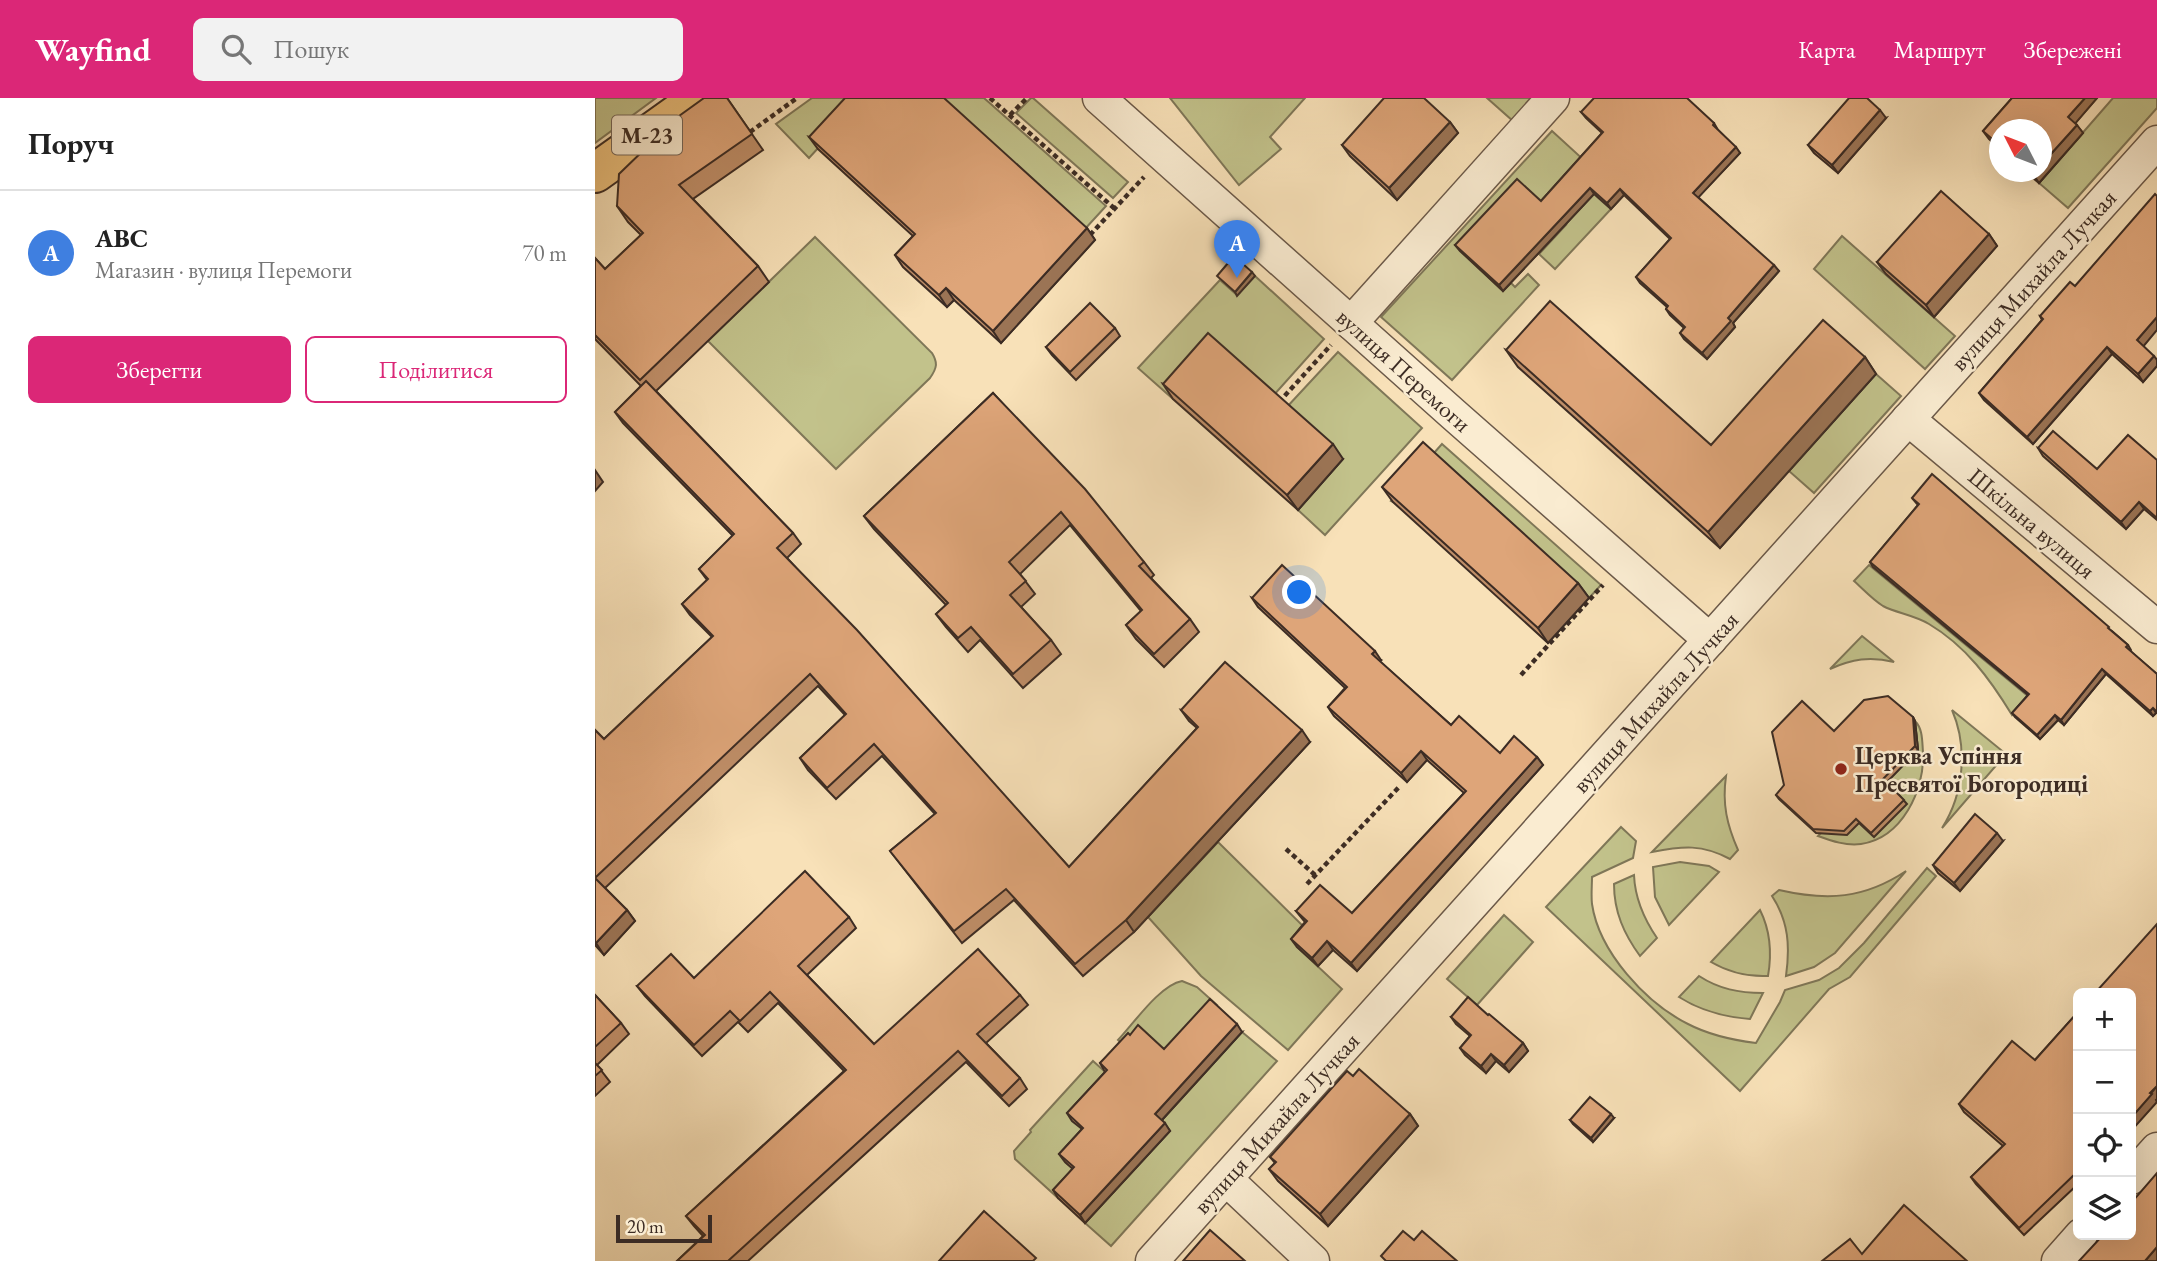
<!DOCTYPE html>
<html lang="uk">
<meta charset="utf-8">
<style>
:root{--surface:#fff;--page:#f2f2f2;--text:#222;--muted:#767676;--line:#e0e0e0;--accent:#db2777}
body{margin:0;font-family:"EB Garamond",serif;background:var(--page);color:var(--text)}
.controls{position:absolute;right:21px;bottom:21px;display:grid;overflow:hidden;border-radius:10px;box-shadow:0 7px 28px #0002}
.controls button{width:63px;height:63px;display:grid;place-items:center;padding:0;border:0;border-bottom:2px solid var(--line);background:var(--surface);color:var(--text);font:35px sans-serif}
.compass{position:absolute;left:1394px;top:21px;width:63px;height:63px;border-radius:50%;background:var(--surface);box-shadow:0 7px 28px #0002;rotate:312deg}
.scale{position:absolute;left:21px;bottom:18px;width:96px;box-sizing:border-box;padding-left:7px;border:4px solid #3c2c24;border-top:0;font-size:19px;line-height:24px;white-space:nowrap;color:#3c2c24;-webkit-text-stroke:5px #faecd1;paint-order:stroke}
.you{position:absolute;left:705px;top:495px;width:24px;height:24px;margin:-18px;border:5px solid #fff;border-radius:50%;background:#1a73e8;box-shadow:0 0 0 10px #1a73e833}
.badge{display:grid;place-items:center;width:46px;height:46px;border-radius:50%;background:var(--accent);color:#fff;font-size:23px;font-weight:700}
.pin{position:absolute;translate:-50% -58px;filter:drop-shadow(0 2px 4px #0008)}
.pin::after{content:'';position:absolute;top:37px;width:24px;height:21px;background:inherit;clip-path:polygon(0 0,100% 0,50% 100%)}
.list{margin:0;padding:0;list-style:none}
h2{display:flex;justify-content:space-between;align-items:center;height:91px;margin:0;padding:0 28px;font-size:30px}
h2 small{font-size:23px;font-weight:400;color:var(--muted)}
.list li{display:grid;grid-template-columns:46px 1fr auto;gap:21px;align-items:center;box-sizing:border-box;height:126px;padding:0 28px;border-top:2px solid var(--line)}
.list b{display:block;font-size:26px;white-space:nowrap}
.list p{margin:0;font-size:23px;white-space:nowrap;color:var(--muted)}
.list em{font-size:23px;font-style:normal;color:var(--muted)}
.actions{display:flex;gap:14px;padding:21px 28px}
.actions a{flex:1;padding:16px 0;border:2px solid var(--accent);border-radius:10px;text-align:center;font-size:24px;color:var(--accent)}
.actions .main{background:var(--accent);color:#fff}
.icon{flex:none;width:38px;height:38px;fill:none;stroke:currentColor;stroke-width:2;stroke-linecap:round;stroke-linejoin:round}
.map{position:relative;flex:none;width:1562px;height:1163px;overflow:hidden}
header{display:flex;align-items:center;gap:42px;box-sizing:border-box;height:98px;padding:0 35px;background:var(--accent);color:#fff}
header strong{font-size:33px}
nav{display:flex;gap:38px;margin-inline-start:auto;font-size:24px}
.search{width:490px;height:63px;background:var(--page);display:flex;align-items:center;gap:18px;box-sizing:border-box;padding:0 24px;border-radius:10px;color:var(--muted);font-size:26px}
main{display:flex}
aside{flex:1;background:var(--surface)}
.map>svg:first-child{display:block}
</style>
<header>
<strong>Wayfind</strong>
<div class="search"><svg class="icon" aria-label="search" viewBox="0 0 24 24"><circle cx="10" cy="10" r="6"/><path d="M15 15l6 6"/></svg>Пошук</div>
<nav><a>Карта</a><a>Маршрут</a><a>Збережені</a></nav>
</header>
<main>
<aside>
<h2>Поруч<small></small></h2>
<ul class="list">
<li><span class="badge" style="background:#3f7fe0">A</span><div><b>ABC</b><p>Магазин · вулиця Перемоги</p></div><em>70 m</em></li>
</ul>
<div class="actions"><a class="main">Зберегти</a><a>Поділитися</a></div>
</aside>
<div class="map">
<svg width="1562" height="1163" viewBox="0 0 1562 1163">
<rect width="100%" height="100%" fill="#f8e1b8"/>
<filter id="stains"><feTurbulence type="fractalNoise" baseFrequency=".00286" numOctaves="4"/><feColorMatrix values="0 0 0 0 .2 0 0 0 0 .09 0 0 0 0 .02 0 0 0 .5 -.17"/></filter>
<radialGradient id="worn" r=".72"><stop offset=".6" stop-color="#630" stop-opacity="0"/><stop offset="1" stop-color="#630" stop-opacity=".3"/></radialGradient>
<g fill="#c2c28b" stroke="#7f7758" stroke-width="2">
<polygon points="0,0 61,0 0,45"/>
<polygon points="217,0 269,0 214,60 181,26"/>
<polygon points="345,0 389,0 511,108 489,132"/>
<polygon points="436,0 438,0 533,84 518,100 421,15"/>
<polygon points="575,0 710,0 675,39 686,51 644,87"/>
<polygon points="892,0 939,0 918,23"/>
<polygon points="1518,0 1562,0 1562,10 1473,110 1444,85"/>
<polygon points="957,33 991,64 1016,111 960,171 944,156 970,128 865,152 908,193 916,185 920,189 933,176 944,187 857,282 786,219"/>
<polygon points="1247,138 1360,238 1330,271 1219,171"/>
<path d="M220,139L337,255C343,265 342,270 335,280L241,371L113,243Z"/>
<polygon points="660,178 729,241 678,298 578,301 543,270 625,182 642,197"/>
<polygon points="743,254 827,330 730,437 703,412 748,361 691,310"/>
<polygon points="1281,276 1306,298 1219,395 1194,373"/>
<polygon points="847,346 1006,487 994,500 839,359 798,404 796,403"/>
<path d="M1274,467L1434,599L1417,617C1395,581 1371,548 1334,526C1319,517 1301,515 1288,508C1278,502 1268,491 1259,483Z"/>
<path d="M1267,538L1299,564C1275,558 1257,561 1235,571Z"/>
<path d="M1357,612L1411,656L1347,730C1369,696 1373,649 1357,612Z"/>
<path d="M1320,623C1328,631 1327,643 1328,654C1330,692 1307,740 1266,746C1251,748 1237,743 1223,738L1231,730L1291,685L1323,652Z"/>
<path d="M1131,678C1127,706 1132,727 1143,752L1135,761C1107,746 1088,748 1057,754Z"/>
<path d="M1026,729L1041,743L1038,760L997,779C997,788 996,797 997,806C1004,854 1051,905 1093,926C1114,937 1137,942 1161,945L1185,904L1190,892L1224,882L1244,870L1269,845L1332,770L1341,778L1255,879L1234,891L1145,993L951,809Z"/>
<polygon points="623,744 715,835 702,849 747,891 693,952 606,878 553,819"/>
<polygon points="1085,764 1114,768 1124,774 1074,827 1060,799 1058,769"/>
<path d="M1311,773L1240,855L1219,869L1191,878C1195,849 1194,824 1177,798L1184,792C1232,803 1269,801 1311,773Z"/>
<path d="M1039,777C1040,801 1049,821 1062,840L1045,858C1029,836 1019,814 1019,786Z"/>
<path d="M1165,812C1176,834 1177,855 1173,878C1152,879 1135,875 1116,864Z"/>
<polygon points="909,817 938,844 882,907 852,881"/>
<path d="M1104,878C1124,891 1144,895 1168,895L1155,921C1129,919 1106,913 1084,899Z"/>
<path d="M587,883L602,889L622,907L558,974L523,942C539,925 565,887 587,883Z"/>
<polygon points="647,934 682,963 516,1148 490,1125 575,1033 565,1024"/>
<polygon points="498,963 545,1005 494,1038 471,1065 485,1077 463,1100 420,1061 419,1053 436,1034 435,1032"/>
</g>
<g fill="none" stroke-linecap="round" stroke-linejoin="round">
<g stroke="#6b5949" stroke-width="35">
<g id="street">
<polyline points="504,0 858,316 1115,542"/>
<polyline points="756,225 958,0"/>
<polyline points="1313,321 1562,529"/>
<polyline points="1536,1080 1562,1051"/>
<polyline points="631,1081 718,1163"/>
<polyline points="557,1163 1562,44"/>
<polyline points="1463,1163 1486,1137"/>
</g>
</g>
<g stroke="#3c2c24" stroke-width="42">
<polyline id="highway" points="0,75 105,0"/>
</g>
<g stroke="#3c2c24" stroke-width="4.5" stroke-dasharray="5 3.5" stroke-linecap="butt">
<polyline points="395,0 520,111"/>
<polyline points="415,17 432,0"/>
<polyline points="155,34 202,0"/>
<polyline points="495,137 549,79"/>
<polyline points="684,304 736,247"/>
<polyline points="926,577 1008,487"/>
<polyline points="691,751 720,777"/>
<polyline points="712,786 805,688"/>
</g>
<use href="#street" stroke="#faecd1" stroke-width="32"/>
<use href="#highway" stroke="#ecc07c" stroke-width="38"/>
</g>
<g fill="#bf8e68" stroke="#3c2c24" stroke-width="2">
<polygon points="132,0 168,52 98,101 163,168 174,184 61,293 198,435 206,446 192,460 474,769 602,630 594,623 586,612 715,644 539,834 488,878 419,802 367,845 295,753 340,716 287,658 241,701 213,672 205,660 250,617 223,588 10,790 32,812 40,823 9,857 0,847 0,632 9,641 117,539 95,517 87,506 112,482 104,471 138,438 28,325 20,314 46,288 0,241 0,160 10,171 46,137 33,124 22,108"/>
<polygon points="1417,0 1502,0 1480,25 1488,35 1444,85 1431,74 1446,74 1404,32 1404,50 1394,41 1388,33"/>
<polygon points="986,14 1119,25 1123,32 1145,55 1103,99 1184,173 1138,225 1140,229 1112,261 1089,241 1085,235 1089,230 1075,217 1071,211 1072,209 1045,185 1041,179 1075,141 1029,97 1016,111 999,96 908,193 865,153 860,147 946,103 1007,35 991,20"/>
<polygon points="1291,20 1243,75 1219,55 1213,47"/>
<polygon points="855,24 863,35 802,102 755,58 747,47"/>
<polygon points="214,39 492,130 500,142 406,245 359,202 352,209 308,169 300,157 318,138 223,51"/>
<polygon points="1394,136 1402,148 1339,219 1291,176 1282,164"/>
<polygon points="1445,218 1548,248 1562,262 1562,268 1548,284 1517,256 1438,346 1389,302 1384,295 1447,222"/>
<polygon points="520,230 525,238 481,282 457,257 451,249"/>
<polygon points="911,252 1116,347 1270,259 1281,276 1125,450 923,269"/>
<polygon points="568,286 748,361 703,412 578,301"/>
<polygon points="398,295 549,464 559,477 556,480 595,521 604,534 569,569 541,541 531,527 546,513 475,427 425,476 440,496 426,509 456,542 466,556 428,590 385,542 373,554 351,529 341,516 351,507 279,431 269,418"/>
<polygon points="1443,350 1502,371 1562,362 1562,422 1549,411 1531,431 1448,358"/>
<polygon points="787,389 983,485 994,500 953,545 798,404"/>
<polygon points="1317,400 1517,533 1533,547 1536,552 1535,553 1562,576 1562,615 1561,615 1558,618 1511,576 1469,627 1463,622 1445,641 1420,619 1417,615 1433,597 1278,469 1275,464 1323,407"/>
<polygon points="657,500 786,562 784,563 856,627 905,655 942,659 948,667 762,873 738,852 723,868 702,849 696,841 710,824 701,813 757,815 869,695 832,662 812,684 739,618 733,609 750,590 663,509"/>
<polygon points="1318,619 1320,623 1323,652 1292,684 1312,706 1279,739 1264,725 1252,737 1221,735 1184,701 1181,697 1239,633"/>
<polygon points="1408,743 1365,793 1343,775 1338,767"/>
<polygon points="254,819 261,830 212,877 279,946 425,897 433,907 391,945 425,980 432,991 414,1008 371,964 153,1163 82,1163 108,1138 99,1128 91,1118 249,973 183,905 153,934 143,924 107,958 50,898 42,888 99,880"/>
<polygon points="0,897 26,925 34,936 2,967 15,984 0,998"/>
<polygon points="1483,914 1483,1086 1429,1137 1381,1086 1376,1079 1408,1048 1369,1014 1364,1006 1440,962"/>
<polygon points="893,917 928,945 933,953 914,974 901,963 891,975 870,957 865,950 875,938 861,926 856,919"/>
<polygon points="647,934 567,1022 575,1033 490,1125 463,1100 458,1092 478,1071 470,1064 464,1056 487,1031 477,1023 472,1015 510,974 505,965 535,937 569,951"/>
<polygon points="758,978 815,1016 823,1028 733,1128 683,1083 674,1071 680,1065 675,1059"/>
<polygon points="1019,1020 998,1044 978,1026 975,1022"/>
</g>
<g fill="#9b7455" stroke="#3c2c24" stroke-width="2">
<polygon points="1490,0 1502,0 1479,27 1473,19"/>
<polygon points="1285,12 1291,20 1243,75 1237,67"/>
<polygon points="855,24 863,35 802,102 794,90"/>
<polygon points="1482,27 1488,35 1444,85 1438,76 1441,74 1446,74 1446,67"/>
<polygon points="1141,49 1145,55 1102,101 1098,95"/>
<polygon points="995,90 999,96 908,193 904,187"/>
<polygon points="1025,91 1029,97 1016,111 1012,105"/>
<polygon points="492,130 500,142 406,245 398,233"/>
<polygon points="1394,136 1402,148 1339,219 1331,207"/>
<polygon points="1179,167 1184,173 1138,225 1140,229 1112,261 1107,255 1133,220"/>
<polygon points="657,174 660,178 642,198 640,194"/>
<polygon points="351,190 359,202 352,209 344,197"/>
<polygon points="1562,219 1562,232 1547,250 1542,242"/>
<polygon points="1512,249 1517,256 1438,346 1432,339"/>
<polygon points="1559,258 1562,262 1562,268 1548,284 1543,276"/>
<polygon points="1270,259 1281,276 1125,450 1113,434"/>
<polygon points="738,346 748,361 703,412 692,397"/>
<polygon points="0,372 8,384 0,393"/>
<polygon points="1544,404 1549,411 1531,431 1526,424"/>
<polygon points="983,485 994,500 953,545 943,530"/>
<polygon points="780,553 786,562 783,565 777,556"/>
<polygon points="1507,571 1511,576 1469,627 1466,622"/>
<polygon points="1558,610 1561,615 1558,618 1555,613"/>
<polygon points="1460,617 1463,622 1445,641 1442,637"/>
<polygon points="1318,619 1320,623 1323,652 1320,648"/>
<polygon points="707,632 715,644 539,834 531,822"/>
<polygon points="826,653 832,662 812,684 806,675"/>
<polygon points="942,659 948,667 762,873 756,865"/>
<polygon points="1402,735 1408,743 1365,793 1359,785"/>
<polygon points="32,812 40,823 9,857 1,845"/>
<polygon points="732,843 738,852 723,868 717,860"/>
<polygon points="642,926 647,934 565,1024 560,1016"/>
<polygon points="928,945 933,953 914,974 909,967"/>
<polygon points="896,956 901,963 891,975 886,968"/>
<polygon points="1562,988 1562,1001 1561,1002 1562,1004 1536,1033 1536,1020"/>
<polygon points="815,1016 823,1028 733,1128 725,1116"/>
<polygon points="1016,1016 1019,1020 998,1044 996,1040"/>
<polygon points="570,1025 575,1033 490,1125 485,1117"/>
<polygon points="1562,1149 1562,1163 1550,1163"/>
</g>
<g fill="#dea579" stroke="#3c2c24" stroke-width="2">
<polygon points="109,0 132,0 157,36 84,87 163,168 45,282 0,237 0,160 10,171 48,135 22,108 24,76 84,18"/>
<polygon points="250,0 349,0 492,130 398,233 351,190 344,197 300,157 320,136 214,39"/>
<polygon points="789,0 829,0 855,24 794,90 747,47"/>
<polygon points="999,0 1092,0 1119,25 1118,27 1141,49 1098,95 1179,167 1133,220 1136,223 1107,255 1085,235 1090,229 1071,211 1073,208 1041,179 1076,140 1025,91 1012,105 995,90 904,187 860,147 922,81 946,103 1008,34 986,14"/>
<polygon points="1254,0 1272,0 1285,12 1237,67 1213,47"/>
<polygon points="1417,0 1490,0 1473,19 1482,27 1446,67 1446,32 1404,32 1404,47 1388,33"/>
<polygon points="1346,93 1394,136 1331,207 1282,164"/>
<polygon points="1560,96 1562,98 1562,219 1542,242 1559,258 1543,276 1512,249 1432,339 1384,295 1448,221 1445,218 1475,184 1480,188"/>
<polygon points="639,158 657,174 640,194 622,178"/>
<polygon points="955,203 1116,347 1228,222 1270,259 1113,434 911,252"/>
<polygon points="495,205 520,230 475,274 451,249"/>
<polygon points="613,235 738,346 692,397 568,286"/>
<polygon points="51,283 198,435 182,450 262,532 474,769 603,629 586,612 630,564 707,632 531,822 480,866 411,791 359,833 295,753 341,715 279,646 232,690 205,660 251,616 215,576 0,780 32,812 1,845 0,844 0,632 9,641 118,538 87,506 113,481 104,471 139,436 20,314"/>
<polygon points="398,295 490,391 549,464 544,468 595,521 559,556 531,527 547,512 466,414 414,464 431,483 415,497 456,542 418,576 376,529 363,540 341,516 353,505 269,418"/>
<polygon points="1458,333 1502,371 1533,337 1562,362 1562,420 1544,404 1526,424 1443,350"/>
<polygon points="828,344 983,485 943,530 787,389"/>
<polygon points="1337,376 1514,529 1513,530 1533,547 1531,549 1562,576 1562,614 1558,610 1555,613 1507,571 1466,622 1460,617 1442,637 1417,615 1434,596 1275,464 1324,406 1317,400"/>
<polygon points="687,467 780,553 777,556 856,627 864,618 905,655 919,638 942,659 756,865 732,843 717,860 696,841 712,823 701,813 725,787 757,815 871,693 826,653 806,675 733,609 752,589 657,500"/>
<polygon points="1293,598 1318,619 1320,648 1288,681 1309,702 1276,735 1261,721 1249,733 1218,731 1181,697 1189,687 1177,634 1207,603 1239,633 1269,602"/>
<polygon points="1380,716 1402,735 1359,785 1338,767"/>
<polygon points="210,773 254,819 203,868 279,946 383,851 425,897 382,936 425,980 407,998 363,953 133,1163 82,1163 110,1137 91,1118 251,972 175,894 145,923 135,913 99,947 42,888 76,856 99,880"/>
<polygon points="1562,826 1562,988 1555,995 1557,996 1536,1020 1536,895 1500,895"/>
<polygon points="0,897 26,925 0,949"/>
<polygon points="873,899 893,917 894,916 928,945 909,967 896,956 886,968 865,950 876,937 856,919"/>
<polygon points="615,901 642,926 560,1016 570,1025 485,1117 458,1092 479,1069 464,1056 488,1030 472,1015 512,972 505,965 533,935 535,937 543,927 569,951"/>
<polygon points="1483,914 1483,1079 1480,1076 1424,1130 1376,1079 1410,1046 1364,1006 1417,943 1440,962"/>
<polygon points="0,965 7,972 0,978"/>
<polygon points="764,971 815,1016 725,1116 674,1071 681,1064 675,1059 752,973 758,978"/>
<polygon points="995,999 1016,1016 996,1040 975,1022"/>
<polygon points="1562,1075 1562,1149 1550,1163 1484,1163 1508,1137 1536,1137 1536,1105"/>
<polygon points="1309,1107 1372,1163 1227,1163 1255,1141 1267,1156"/>
<polygon points="389,1113 441,1160 438,1163 344,1163"/>
<polygon points="615,1132 650,1163 588,1163"/>
<polygon points="808,1133 819,1142 827,1133 862,1163 791,1163 786,1158"/>
</g>
<circle fill="#8f2418" stroke="#faecd1" stroke-width="2.5" cx="1246" cy="671" r="7"/>
<g text-anchor="middle" dominant-baseline="central" stroke-width="5" stroke-linejoin="round" paint-order="stroke">
<rect fill="#faecd1" stroke="#756658" stroke-width="2" x="17" y="17.5" width="70" height="39" rx="5"/>
<g font-size="23" font-weight="bold" fill="#3c2c24">
<text x="52" y="37">М-23</text>
</g>
<g font-size="24" fill="#3c2c24" stroke="#faecd1">
<text transform="translate(1438 182) rotate(-48)">вулиця Михайла Лучкая</text>
<text transform="translate(809 272) rotate(42)">вулиця Перемоги</text>
<text transform="translate(1437 425) rotate(40)">Шкільна вулиця</text>
<text transform="translate(1060 604) rotate(-48)">вулиця Михайла Лучкая</text>
<text transform="translate(681 1025) rotate(-48)">вулиця Михайла Лучкая</text>
</g>
<g font-size="24" font-weight="bold" fill="#3c2c24" stroke="#faecd1" text-anchor="start">
<text x="1260" y="657">Церква Успіння<tspan x="1260" dy="28">Пресвятої Богородиці</tspan></text>
</g>
</g>
<rect width="100%" height="100%" filter="url(#stains)"/>
<rect width="100%" height="100%" fill="url(#worn)"/>
</svg>
<div class="controls">
<button>+</button>
<button>−</button>
<button><svg class="icon" aria-label="locate" viewBox="0 0 24 24"><circle cx="12" cy="12" r="6"/><path d="M12 2v4M12 18v4M2 12h4M18 12h4"/></svg></button>
<button><svg class="icon" aria-label="layers" viewBox="0 0 24 24"><path d="M12 4l9 5-9 5-9-5zM3 14l9 5 9-5"/></svg></button>
</div>
<svg class="compass" viewBox="-18 -18 36 36"><path d="M0-13l5 13h-10z" fill="#e53935"/><path d="M0 13l5-13h-10z" fill="#767676"/></svg>
<div class="scale">20 m</div>
<div class="you"></div>
<div class="pin badge" style="left:642px;top:180px;background:#3f7fe0">A</div>
</div>
</main>
